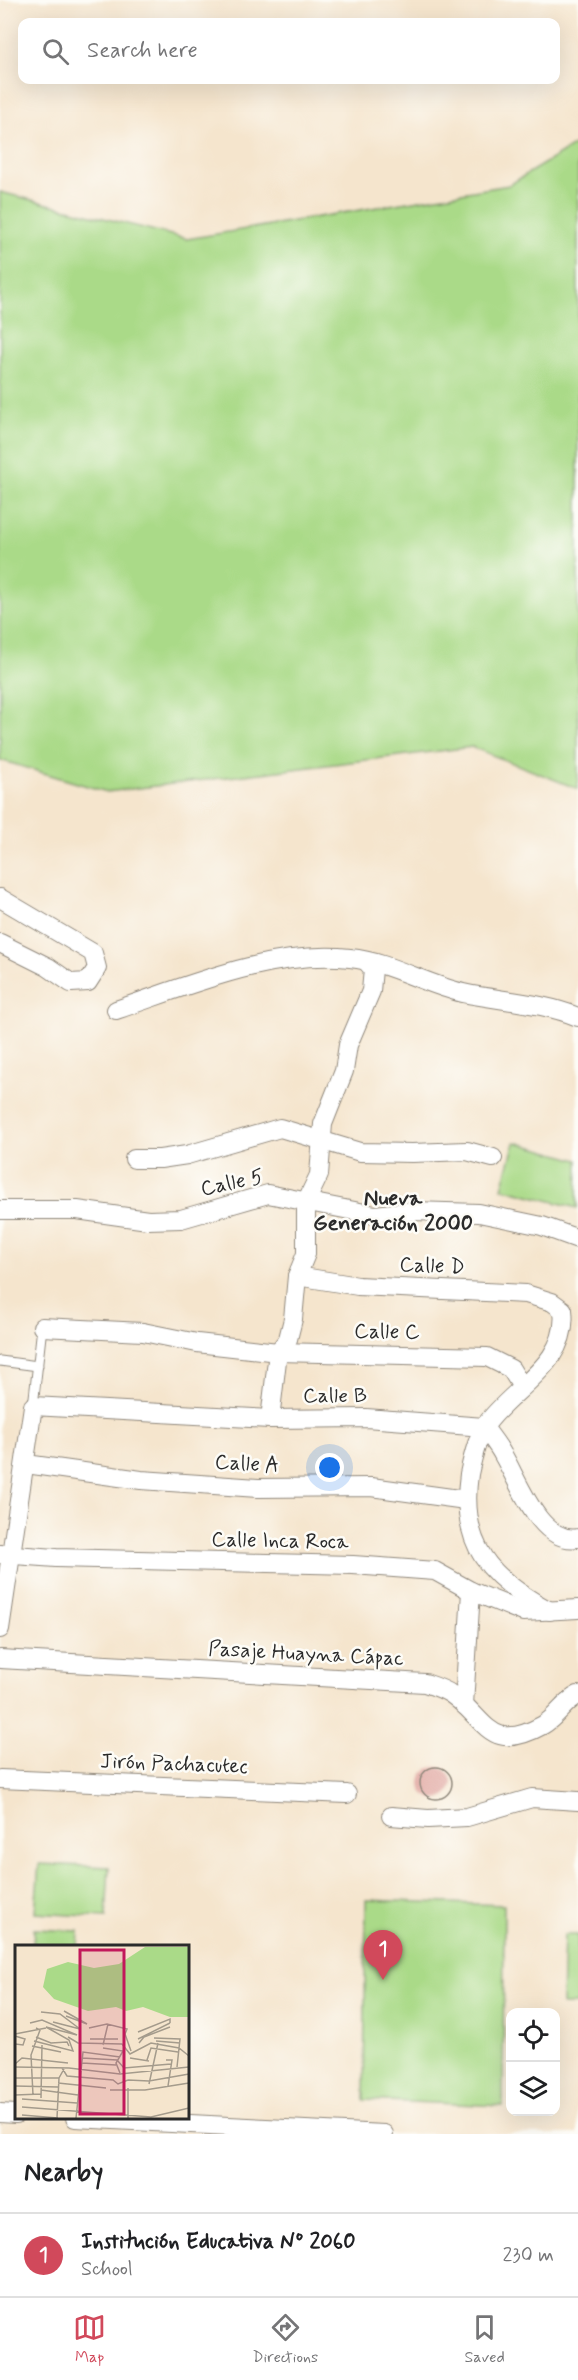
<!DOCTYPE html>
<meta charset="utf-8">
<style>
:root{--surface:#fff;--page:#f2f2f2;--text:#202124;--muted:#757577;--line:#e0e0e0;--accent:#d1495b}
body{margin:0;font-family:Mynerve,sans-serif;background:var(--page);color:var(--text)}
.controls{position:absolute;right:18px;bottom:18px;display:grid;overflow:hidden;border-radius:12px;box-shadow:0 6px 24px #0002}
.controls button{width:54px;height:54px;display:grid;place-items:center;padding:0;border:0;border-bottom:2px solid var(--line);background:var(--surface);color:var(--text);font:30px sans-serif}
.you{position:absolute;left:330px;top:1468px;width:21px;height:21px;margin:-15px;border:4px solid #fff;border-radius:50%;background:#1a73e8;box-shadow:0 0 0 9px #1a73e833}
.badge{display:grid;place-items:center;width:39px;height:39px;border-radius:50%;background:var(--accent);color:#fff;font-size:20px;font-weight:700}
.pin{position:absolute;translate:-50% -50px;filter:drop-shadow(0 2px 3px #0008)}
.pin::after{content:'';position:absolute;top:32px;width:21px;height:18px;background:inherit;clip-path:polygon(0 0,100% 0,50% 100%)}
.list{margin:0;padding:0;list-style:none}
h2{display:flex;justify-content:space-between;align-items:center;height:78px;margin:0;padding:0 24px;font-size:26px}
h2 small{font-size:20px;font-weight:400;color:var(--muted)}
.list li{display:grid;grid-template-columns:39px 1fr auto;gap:18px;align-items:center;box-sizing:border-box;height:84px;padding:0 24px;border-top:2px solid var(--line)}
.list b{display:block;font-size:22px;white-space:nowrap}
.list p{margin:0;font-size:20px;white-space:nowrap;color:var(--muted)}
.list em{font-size:20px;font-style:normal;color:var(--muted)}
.icon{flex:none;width:33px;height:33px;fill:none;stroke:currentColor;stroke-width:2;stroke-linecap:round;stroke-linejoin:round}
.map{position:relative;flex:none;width:578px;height:2134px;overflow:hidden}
.search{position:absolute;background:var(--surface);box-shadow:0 6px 24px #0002;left:18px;right:18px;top:18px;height:66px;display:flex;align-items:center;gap:15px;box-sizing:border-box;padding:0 21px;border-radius:12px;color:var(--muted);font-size:22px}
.sheet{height:162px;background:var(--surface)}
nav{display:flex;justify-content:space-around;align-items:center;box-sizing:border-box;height:84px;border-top:2px solid var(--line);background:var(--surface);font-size:16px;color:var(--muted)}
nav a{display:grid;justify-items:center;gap:3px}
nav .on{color:var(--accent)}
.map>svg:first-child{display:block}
</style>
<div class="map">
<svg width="578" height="2134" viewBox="0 0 578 2134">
<rect width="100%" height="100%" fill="#fdfcf7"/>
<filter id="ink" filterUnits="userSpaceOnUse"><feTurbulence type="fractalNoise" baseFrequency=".0167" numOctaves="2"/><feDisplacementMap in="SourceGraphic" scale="12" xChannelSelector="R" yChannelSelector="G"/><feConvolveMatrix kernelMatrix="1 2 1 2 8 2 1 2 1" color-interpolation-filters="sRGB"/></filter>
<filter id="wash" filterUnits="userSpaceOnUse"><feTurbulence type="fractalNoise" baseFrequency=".008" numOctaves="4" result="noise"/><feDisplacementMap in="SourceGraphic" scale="24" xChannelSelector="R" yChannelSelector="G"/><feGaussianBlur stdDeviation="1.35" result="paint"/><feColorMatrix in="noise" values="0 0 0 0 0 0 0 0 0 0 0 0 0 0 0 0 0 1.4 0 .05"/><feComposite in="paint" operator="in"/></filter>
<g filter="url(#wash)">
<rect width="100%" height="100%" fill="#f5e5cd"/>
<g fill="#aada88" stroke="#6a825a" stroke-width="1.5">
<polygon points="578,143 578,789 472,747 107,792 0,760 0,192 187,239 509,185"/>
<polygon points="515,1142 578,1160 577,1208 502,1188"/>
<polygon points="39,1864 109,1867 106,1917 35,1913"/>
<polygon points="366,1900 504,1905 503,2106 364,2100"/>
<polygon points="34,1929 79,1931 78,1946 33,1946"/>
<polygon points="564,1935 578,1935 578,2004 562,2004"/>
</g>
<g id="blocks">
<circle fill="#da938d" cx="436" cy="1783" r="16"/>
</g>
</g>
<g filter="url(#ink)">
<use href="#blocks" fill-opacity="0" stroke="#90887c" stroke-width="1.5"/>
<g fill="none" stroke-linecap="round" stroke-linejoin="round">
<g stroke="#90887c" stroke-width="11">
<g id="service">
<polyline points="0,1361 38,1366"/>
<polyline points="33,1406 42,1327"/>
</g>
</g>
<g stroke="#90887c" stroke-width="20">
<g id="minor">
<polyline points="0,898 93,953 97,968 88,982 71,983 48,967 0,943"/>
<path d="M116,1010C190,985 271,950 350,958C390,962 424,984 463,993C500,1001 542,1002 578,1017"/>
<polyline points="134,1159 160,1159 187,1155 280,1128 360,1152 412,1153 467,1151 493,1158"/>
<polyline points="0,1210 77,1210 148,1220 181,1219 268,1194 375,1215 413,1211 479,1213 542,1226 578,1239"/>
<path d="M297,1276L358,1286L526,1294L552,1302L563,1310C570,1364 511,1388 485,1426C477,1438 472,1460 469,1474C459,1545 490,1579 550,1611"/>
<polyline points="42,1327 143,1332 197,1343 278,1352 487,1357 511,1369 522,1387"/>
<polyline points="270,1419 278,1352 288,1339 293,1319 297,1276 306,1254 306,1202 319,1175 323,1124 344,1071 348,1045 371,991 373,969 366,961"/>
<polyline points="26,1464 141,1480 258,1488 371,1487 466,1500"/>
<polyline points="0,1554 56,1558 353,1565 435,1571 471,1591 523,1612 578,1609"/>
<path d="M0,1629L33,1406L270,1419L366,1418L484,1427C490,1436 498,1445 503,1455C518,1480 540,1545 578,1538"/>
<path d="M0,1659L425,1683C434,1686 444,1689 451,1694C487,1719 489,1755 543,1725C557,1717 564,1702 578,1695"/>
<polyline points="464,1705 471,1591"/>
<polyline points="0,1779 347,1794"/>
<polyline points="391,1816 428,1819 467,1817 532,1798 578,1801"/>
<polyline points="0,2113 16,2114"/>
<polyline points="75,2118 384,2134"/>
</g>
</g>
<use href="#service" stroke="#fff" stroke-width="9"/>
<use href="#minor" stroke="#fff" stroke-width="18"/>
</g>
</g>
<g text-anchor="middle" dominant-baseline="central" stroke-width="5" stroke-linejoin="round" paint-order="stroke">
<g font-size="21" fill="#2b2b2b" stroke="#fdfcf7">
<text transform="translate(232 1183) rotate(-12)">Calle 5</text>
<text transform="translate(432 1266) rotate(2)">Calle D</text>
<text transform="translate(387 1332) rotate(1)">Calle C</text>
<text x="335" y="1396">Calle B</text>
<text transform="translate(247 1464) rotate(3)">Calle A</text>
<text transform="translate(280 1541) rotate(1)">Calle Inca Roca</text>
<text transform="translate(306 1654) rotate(3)">Pasaje Huayna Cápac</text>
<text transform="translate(174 1764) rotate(2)">Jirón Pachacutec</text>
</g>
<g font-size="22" font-weight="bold" fill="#2b2b2b" stroke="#fdfcf7">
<text x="393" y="1199">Nueva<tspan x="393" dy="25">Generación 2000</tspan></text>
</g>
</g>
<g transform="translate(15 1945)">
<rect width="174" height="174" fill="#f5e5cd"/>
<path d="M130,2H174V72H155L128,62L111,66L101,62L73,66L39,54L28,42L32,24L53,17L79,23L104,19Z" fill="#aada88"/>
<path fill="none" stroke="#a49b8c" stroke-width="1.5" d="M49,66L72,79L51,71M26,67L45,69L65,84L38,77M15,78L27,75L62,90L31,82L54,95L58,106L19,96M74,83L92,79L112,84L110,89L116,106M123,87L155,74V78M0,89L31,83M0,91L10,94L8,100L0,99M21,92L36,98L52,97L54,101M53,92L63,98L107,99L115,109L136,98L164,103L174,111M139,93L165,94L162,122M75,94H103M123,94L155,78M141,96L165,98M124,98L129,92L155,82M88,100L93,79M17,101L46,107M88,103L108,106L101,118L105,128M67,113L102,115L109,123L156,119M115,113L134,116M132,115L136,103L163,107M151,115H157L153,141M67,118L101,120M0,119L7,113L53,118M0,122L54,123L105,129L174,122M47,123L52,131L98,135L103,139L113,135M0,133H44M113,135L134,136L174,129M43,138L91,143M134,139L143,98M0,141L43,142M26,145L63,150M95,145H130L174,138M0,150L26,149M18,150L16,110L25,85L21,83M26,153L27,100M7,154L62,158M7,162L136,172L174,163M7,170L43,173M42,173L44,133L49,124M61,173L68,107L105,112M113,173V143"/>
<path fill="#c2185b" fill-opacity="0.15" stroke="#c2185b" stroke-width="3" d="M65,5H109V169H65Z"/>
<rect width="174" height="174" fill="none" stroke="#2b2b2b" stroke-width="3"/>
</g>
</svg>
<div class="controls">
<button><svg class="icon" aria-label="locate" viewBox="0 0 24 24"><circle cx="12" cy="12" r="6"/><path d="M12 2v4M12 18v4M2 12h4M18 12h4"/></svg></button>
<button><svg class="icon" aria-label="layers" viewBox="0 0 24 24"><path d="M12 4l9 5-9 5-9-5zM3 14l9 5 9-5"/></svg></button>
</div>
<div class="you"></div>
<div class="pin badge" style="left:383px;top:1980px">1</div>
<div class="search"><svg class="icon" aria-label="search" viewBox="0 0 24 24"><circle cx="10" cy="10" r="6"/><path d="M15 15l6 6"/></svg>Search here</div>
</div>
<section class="sheet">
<h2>Nearby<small></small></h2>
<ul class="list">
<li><span class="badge">1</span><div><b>Institución Educativa Nº 2060</b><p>School</p></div><em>230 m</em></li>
</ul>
</section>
<nav>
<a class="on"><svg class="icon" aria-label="map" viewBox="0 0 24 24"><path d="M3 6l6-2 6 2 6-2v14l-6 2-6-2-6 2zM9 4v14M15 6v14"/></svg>Map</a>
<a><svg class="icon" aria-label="directions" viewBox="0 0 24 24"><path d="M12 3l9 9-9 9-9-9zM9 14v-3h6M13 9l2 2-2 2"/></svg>Directions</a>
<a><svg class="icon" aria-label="saved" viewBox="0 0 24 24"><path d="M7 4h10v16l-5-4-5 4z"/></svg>Saved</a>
</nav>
